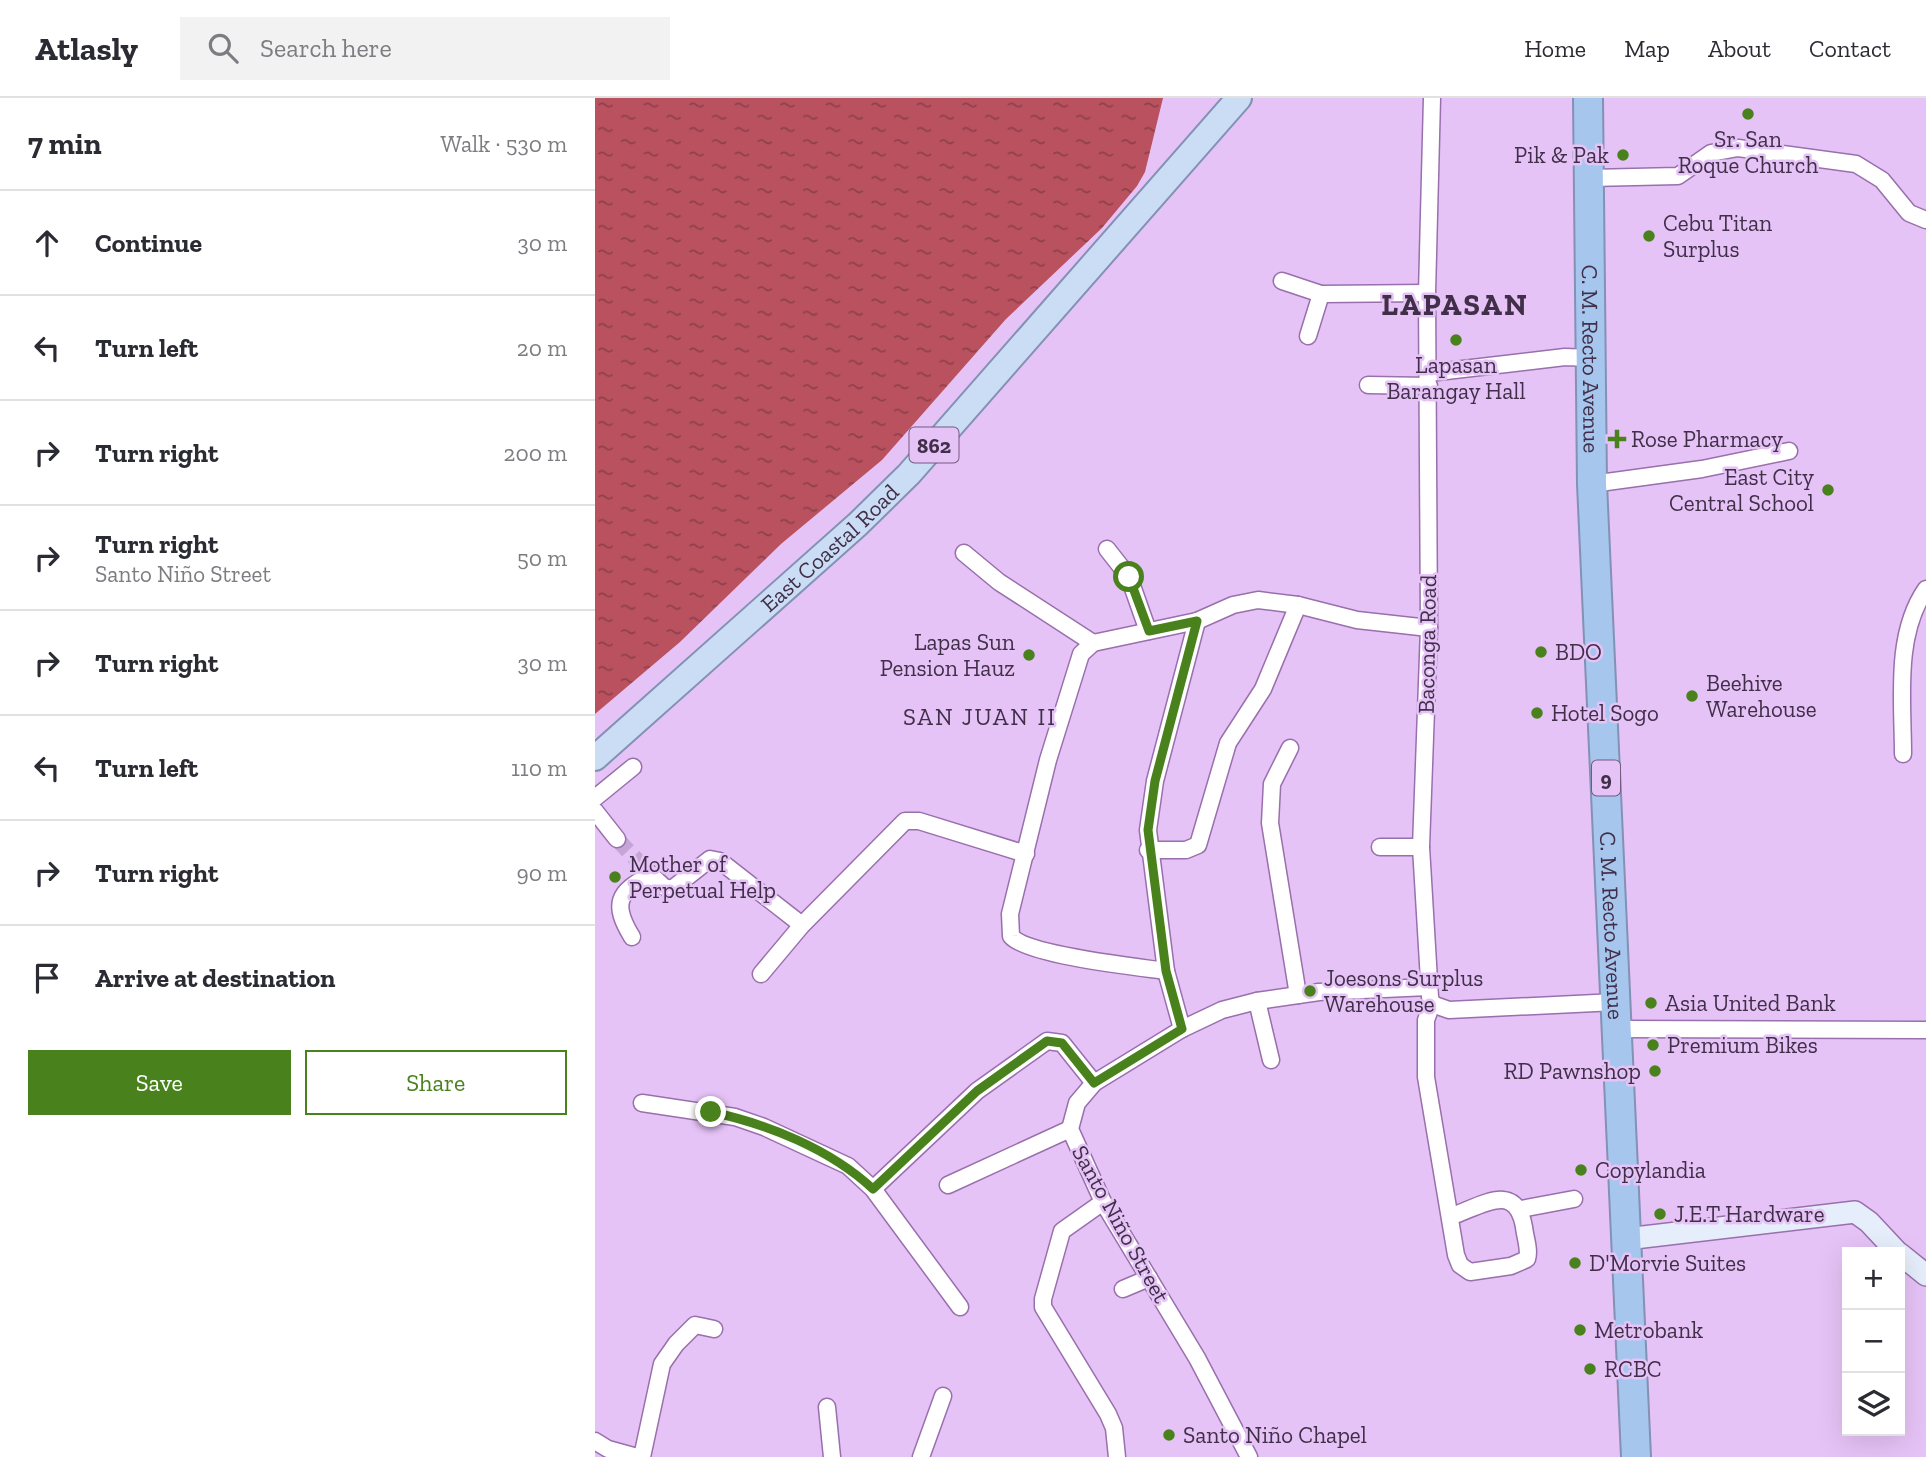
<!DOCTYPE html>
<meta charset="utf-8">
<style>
:root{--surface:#fff;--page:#f2f2f3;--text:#2b2b33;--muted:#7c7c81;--line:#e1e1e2;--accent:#49821d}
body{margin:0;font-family:"Zilla Slab",serif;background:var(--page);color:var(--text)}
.controls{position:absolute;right:21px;bottom:21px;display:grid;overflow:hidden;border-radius:0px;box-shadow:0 7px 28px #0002}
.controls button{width:63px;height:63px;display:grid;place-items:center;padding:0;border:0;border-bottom:2px solid var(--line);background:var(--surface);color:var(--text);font:35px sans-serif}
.stop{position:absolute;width:21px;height:21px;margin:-16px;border:5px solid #49821d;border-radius:50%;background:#fff}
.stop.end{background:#49821d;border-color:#fff;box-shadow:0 2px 7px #0008}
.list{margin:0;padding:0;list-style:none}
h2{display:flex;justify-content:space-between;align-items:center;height:91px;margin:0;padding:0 28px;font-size:30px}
h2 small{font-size:23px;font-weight:400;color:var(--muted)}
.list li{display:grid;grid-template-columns:46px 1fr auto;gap:21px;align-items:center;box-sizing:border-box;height:105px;padding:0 28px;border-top:2px solid var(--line)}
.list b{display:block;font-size:26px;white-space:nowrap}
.list p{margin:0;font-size:23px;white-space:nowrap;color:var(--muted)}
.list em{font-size:23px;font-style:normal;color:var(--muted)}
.actions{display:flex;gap:14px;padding:21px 28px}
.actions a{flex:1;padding:16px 0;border:2px solid var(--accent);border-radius:0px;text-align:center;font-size:24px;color:var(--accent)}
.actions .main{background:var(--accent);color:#fff}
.icon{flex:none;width:38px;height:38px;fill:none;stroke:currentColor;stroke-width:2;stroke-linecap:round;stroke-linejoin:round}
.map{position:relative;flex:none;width:1331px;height:1359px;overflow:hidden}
header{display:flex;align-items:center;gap:42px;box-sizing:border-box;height:98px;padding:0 35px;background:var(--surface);border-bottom:2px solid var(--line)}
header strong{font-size:33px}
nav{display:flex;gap:38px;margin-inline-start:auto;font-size:24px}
.search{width:490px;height:63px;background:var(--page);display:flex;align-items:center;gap:18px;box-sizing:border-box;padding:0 24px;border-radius:0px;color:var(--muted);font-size:26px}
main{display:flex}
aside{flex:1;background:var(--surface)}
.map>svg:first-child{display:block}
</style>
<header>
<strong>Atlasly</strong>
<div class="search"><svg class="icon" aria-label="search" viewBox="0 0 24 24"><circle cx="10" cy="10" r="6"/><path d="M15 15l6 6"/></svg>Search here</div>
<nav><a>Home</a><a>Map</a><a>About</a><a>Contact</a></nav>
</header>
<main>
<aside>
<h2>7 min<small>Walk · 530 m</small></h2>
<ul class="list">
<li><svg class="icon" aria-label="ahead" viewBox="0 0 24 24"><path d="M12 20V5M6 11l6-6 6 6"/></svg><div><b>Continue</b></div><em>30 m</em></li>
<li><svg class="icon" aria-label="left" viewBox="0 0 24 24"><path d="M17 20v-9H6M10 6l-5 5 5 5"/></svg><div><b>Turn left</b></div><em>20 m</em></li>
<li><svg class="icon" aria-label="right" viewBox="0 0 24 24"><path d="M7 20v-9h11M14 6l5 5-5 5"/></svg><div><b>Turn right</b></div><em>200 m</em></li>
<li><svg class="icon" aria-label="right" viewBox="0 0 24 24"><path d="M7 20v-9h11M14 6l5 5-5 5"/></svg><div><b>Turn right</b><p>Santo Niño Street</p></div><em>50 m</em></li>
<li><svg class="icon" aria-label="right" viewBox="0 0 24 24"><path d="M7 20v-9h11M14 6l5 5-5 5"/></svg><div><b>Turn right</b></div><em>30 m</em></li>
<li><svg class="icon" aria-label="left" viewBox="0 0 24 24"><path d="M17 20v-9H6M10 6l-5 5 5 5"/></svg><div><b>Turn left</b></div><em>110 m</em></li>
<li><svg class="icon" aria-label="right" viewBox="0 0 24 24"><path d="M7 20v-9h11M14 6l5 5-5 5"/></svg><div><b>Turn right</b></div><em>90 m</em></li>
<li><svg class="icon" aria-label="arrive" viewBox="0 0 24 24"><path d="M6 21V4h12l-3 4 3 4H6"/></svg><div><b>Arrive at destination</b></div></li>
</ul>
<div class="actions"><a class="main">Save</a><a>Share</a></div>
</aside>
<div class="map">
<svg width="1331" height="1359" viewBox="0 0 1331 1359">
<defs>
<pattern id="water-ripples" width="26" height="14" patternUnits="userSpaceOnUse" patternTransform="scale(1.75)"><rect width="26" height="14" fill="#b9515e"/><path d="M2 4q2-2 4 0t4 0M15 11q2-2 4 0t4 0" fill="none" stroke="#90404c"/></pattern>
</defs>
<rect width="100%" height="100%" fill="#e6c3f7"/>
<polygon fill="url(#water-ripples)" points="0,0 568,0 550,74 542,88 507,130 411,221 287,362 186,446 85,544 0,616"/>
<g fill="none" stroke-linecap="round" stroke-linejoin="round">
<polyline stroke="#c5a5d4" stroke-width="16" stroke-dasharray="16 8" stroke-linecap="butt" points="22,741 53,774"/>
<g stroke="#996fac" stroke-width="19">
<g id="street">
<polyline points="837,0 832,195 834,530 826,749 835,899 837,906 854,912 1021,904"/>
<polyline points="995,80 1083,78 1116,55 1143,50 1261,66 1287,82 1314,115 1331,122"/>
<polyline points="687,183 726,196 832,195"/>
<polyline points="713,238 726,196"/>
<polyline points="834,275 970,259 996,260"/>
<polyline points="773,287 834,288"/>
<polyline points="997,386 1107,371 1194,353"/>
<polyline points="512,451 534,479 553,533"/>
<polyline points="369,455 404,484 498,545"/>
<polyline points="695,650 677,686 675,725 703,897"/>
<path d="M1308,656C1308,603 1299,537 1331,491"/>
<polyline points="0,700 38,669"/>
<polyline points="0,713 22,741"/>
<polyline points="785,749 826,749"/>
<polyline points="553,752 591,752 603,747 633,645 668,591 703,507"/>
<polyline points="53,774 69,789 77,791 115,761 125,763 207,827"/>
<path d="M37,839C17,806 22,794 56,777"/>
<path d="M571,873C542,869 431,857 416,838L415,816L453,662L486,556L498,545L602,523L638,507L663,502L703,507L762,522L834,530"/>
<polyline points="166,876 207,827 310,723 324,723 431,756"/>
<polyline points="662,903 676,962"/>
<path d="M837,906L831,922V979L861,1157L865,1167L875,1174L916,1168L932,1161C935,1152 930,1139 929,1129C921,1083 888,1107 857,1118"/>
<polyline points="587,931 571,873 553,732 560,683 602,523"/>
<polyline points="1022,931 1331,932"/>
<polyline points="47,1005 140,1019 169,1029 253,1068 278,1091 365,1209"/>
<polyline points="353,1087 475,1031"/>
<polyline points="278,1091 382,993 452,943 467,945 499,985"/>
<polyline points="508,1104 467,1133 448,1201 448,1209 513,1316 519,1330 522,1359"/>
<polyline points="926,1111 979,1101"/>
<polyline points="528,1191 554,1180"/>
<polyline points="232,1309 237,1359"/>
<polyline points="0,1343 13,1351 42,1359"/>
<polyline points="47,1359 67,1266 81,1246 100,1227 119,1231"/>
<polyline points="326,1359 348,1298"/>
<polyline points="654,1359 602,1260 508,1104 475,1031 482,1005 499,985 587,931 627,912 662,903 724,894 833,889"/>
</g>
</g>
<g stroke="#996fac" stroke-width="24">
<g id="secondary">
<polyline points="1031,1141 1260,1114 1274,1124 1302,1154"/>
<polyline points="1305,1156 1331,1177"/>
</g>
</g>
<g stroke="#8391b4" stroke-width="28">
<g id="primary">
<path id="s1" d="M0,660L263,426L314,376L644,0"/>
</g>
</g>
<g stroke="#8391b4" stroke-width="32">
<g id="highway">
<path id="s2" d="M993,0L997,386L1041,1359"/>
</g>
</g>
<use href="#street" stroke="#fff" stroke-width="16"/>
<use href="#secondary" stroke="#e5eefa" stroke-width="21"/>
<use href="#primary" stroke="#caddf4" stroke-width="24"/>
<use href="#highway" stroke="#a7c6ed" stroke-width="28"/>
</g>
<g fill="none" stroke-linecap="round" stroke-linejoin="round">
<path stroke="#49821d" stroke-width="9" d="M116,1014C173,1026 235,1051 278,1091L382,993L452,943L467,945L499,985L587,931L571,873L553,732L560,683L602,523L554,533L534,479"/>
</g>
<g fill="#49821d" stroke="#e6c3f7" stroke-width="2.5">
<circle cx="1153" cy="16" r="7"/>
<circle cx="1028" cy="57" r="7"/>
<circle cx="1054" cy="138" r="7"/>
<circle cx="861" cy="242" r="7"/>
<path d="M1018.5 330.5h7v7h7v7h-7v7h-7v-7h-7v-7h7z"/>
<circle cx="1233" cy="392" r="7"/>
<circle cx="946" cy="554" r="7"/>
<circle cx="434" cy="557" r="7"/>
<circle cx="1097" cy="598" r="7"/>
<circle cx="942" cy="615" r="7"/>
<circle cx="20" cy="779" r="7"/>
<circle cx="715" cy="893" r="7"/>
<circle cx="1056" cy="905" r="7"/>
<circle cx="1058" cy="947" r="7"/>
<circle cx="1060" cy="973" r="7"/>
<circle cx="986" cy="1072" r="7"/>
<circle cx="1065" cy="1116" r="7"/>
<circle cx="980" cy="1165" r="7"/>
<circle cx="985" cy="1232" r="7"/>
<circle cx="995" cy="1271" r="7"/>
<circle cx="574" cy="1337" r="7"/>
</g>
<g text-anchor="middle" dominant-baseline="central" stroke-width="5" stroke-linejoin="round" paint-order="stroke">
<g fill="#e6c3f7" stroke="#725b7d" stroke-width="2">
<rect x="314.5" y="329.5" width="49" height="35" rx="5"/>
<rect x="997" y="662.5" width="28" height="35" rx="5"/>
</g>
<g font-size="21" font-weight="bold" fill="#412f49">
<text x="339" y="347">862</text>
<text x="1011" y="680">9</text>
</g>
<g font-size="23" fill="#412f49" stroke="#e6c3f7" text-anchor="start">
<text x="1153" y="41" text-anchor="middle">Sr. San<tspan x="1153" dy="26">Roque Church</tspan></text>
<text x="1014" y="57" text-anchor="end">Pik &amp; Pak</text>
<text x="1068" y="125">Cebu Titan<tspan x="1068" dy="26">Surplus</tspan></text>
<text x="861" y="267" text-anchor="middle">Lapasan<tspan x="861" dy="26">Barangay Hall</tspan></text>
<text x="1036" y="341">Rose Pharmacy</text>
<text x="1219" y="379" text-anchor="end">East City<tspan x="1219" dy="26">Central School</tspan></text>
<text x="420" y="544" text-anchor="end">Lapas Sun<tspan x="420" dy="26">Pension Hauz</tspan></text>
<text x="960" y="554">BDO</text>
<text x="1111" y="585">Beehive<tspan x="1111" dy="26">Warehouse</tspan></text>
<text x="956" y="615">Hotel Sogo</text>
<text x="34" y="766">Mother of<tspan x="34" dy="26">Perpetual Help</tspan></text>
<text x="729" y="880">Joesons Surplus<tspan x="729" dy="26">Warehouse</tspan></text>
<text x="1070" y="905">Asia United Bank</text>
<text x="1072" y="947">Premium Bikes</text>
<text x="1046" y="973" text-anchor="end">RD Pawnshop</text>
<text x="1000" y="1072">Copylandia</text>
<text x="1079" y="1116">J.E.T Hardware</text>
<text x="994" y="1165">D'Morvie Suites</text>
<text x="999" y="1232">Metrobank</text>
<text x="1009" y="1271">RCBC</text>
<text x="588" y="1337">Santo Niño Chapel</text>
</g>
<g font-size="23" fill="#412f49" stroke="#e6c3f7">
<text stroke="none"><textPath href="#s2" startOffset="261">C. M. Recto Avenue</textPath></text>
<text stroke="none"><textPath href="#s1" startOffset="315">East Coastal Road</textPath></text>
<text transform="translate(832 546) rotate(-89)">Baconga Road</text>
<text stroke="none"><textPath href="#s2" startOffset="828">C. M. Recto Avenue</textPath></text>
<text transform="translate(526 1126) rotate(61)">Santo Niño Street</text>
</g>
<g font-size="24" letter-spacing="2" fill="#412f49" stroke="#e6c3f7">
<text x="385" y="618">SAN JUAN II</text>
</g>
<g font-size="30" font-weight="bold" letter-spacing="2" fill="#412f49" stroke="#e6c3f7">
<text x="860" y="207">LAPASAN</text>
</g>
</g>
</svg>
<div class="controls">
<button>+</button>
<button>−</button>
<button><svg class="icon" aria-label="layers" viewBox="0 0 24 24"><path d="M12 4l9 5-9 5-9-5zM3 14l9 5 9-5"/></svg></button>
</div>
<div class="stop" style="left:534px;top:479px"></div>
<div class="stop end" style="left:116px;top:1014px"></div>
</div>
</main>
